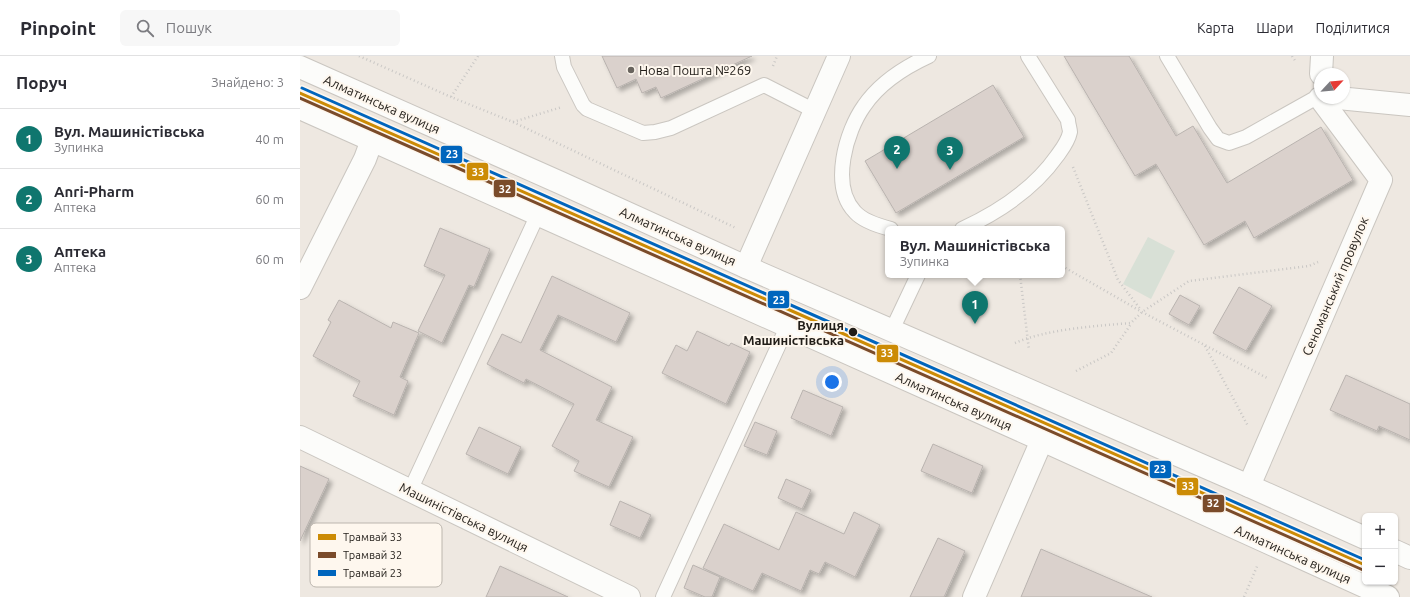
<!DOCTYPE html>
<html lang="uk">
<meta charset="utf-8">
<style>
:root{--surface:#fff;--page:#f7f7f7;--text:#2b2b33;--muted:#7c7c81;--line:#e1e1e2;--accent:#0f766e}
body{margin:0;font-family:Ubuntu,sans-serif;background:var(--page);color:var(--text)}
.controls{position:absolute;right:12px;bottom:12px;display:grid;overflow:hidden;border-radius:6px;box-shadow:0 1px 3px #0004}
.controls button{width:36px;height:36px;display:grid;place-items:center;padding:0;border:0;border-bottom:1px solid var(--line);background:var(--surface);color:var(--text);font:20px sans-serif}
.compass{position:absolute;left:1014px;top:12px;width:36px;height:36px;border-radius:50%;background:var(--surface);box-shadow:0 1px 3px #0004;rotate:64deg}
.you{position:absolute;left:532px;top:326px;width:14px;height:14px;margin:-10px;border:3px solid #fff;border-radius:50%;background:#1a73e8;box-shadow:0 0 0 6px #1a73e833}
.badge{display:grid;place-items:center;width:26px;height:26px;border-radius:50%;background:var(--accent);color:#fff;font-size:13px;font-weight:700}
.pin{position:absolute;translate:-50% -33px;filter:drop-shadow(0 1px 2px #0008)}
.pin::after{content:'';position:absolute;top:21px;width:14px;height:12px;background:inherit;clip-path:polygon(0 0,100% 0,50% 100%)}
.popup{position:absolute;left:585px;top:170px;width:180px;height:52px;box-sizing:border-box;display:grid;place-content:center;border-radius:6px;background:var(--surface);filter:drop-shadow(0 1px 3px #0005);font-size:13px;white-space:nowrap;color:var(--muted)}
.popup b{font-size:15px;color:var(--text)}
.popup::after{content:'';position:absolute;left:50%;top:100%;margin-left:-8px;border:8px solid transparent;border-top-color:var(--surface)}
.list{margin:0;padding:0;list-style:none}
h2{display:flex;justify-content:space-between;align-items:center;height:52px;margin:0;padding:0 16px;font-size:17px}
h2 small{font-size:13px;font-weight:400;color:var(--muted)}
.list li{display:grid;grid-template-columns:26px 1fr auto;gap:12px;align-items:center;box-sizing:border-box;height:60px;padding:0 16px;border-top:1px solid var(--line)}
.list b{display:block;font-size:15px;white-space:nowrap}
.list p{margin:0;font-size:13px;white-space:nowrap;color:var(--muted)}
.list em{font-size:13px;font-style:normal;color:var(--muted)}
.icon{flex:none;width:22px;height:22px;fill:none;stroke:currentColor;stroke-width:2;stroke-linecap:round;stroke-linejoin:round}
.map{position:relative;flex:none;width:1110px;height:541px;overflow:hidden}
header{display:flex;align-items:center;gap:24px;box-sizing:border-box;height:56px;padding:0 20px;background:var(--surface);border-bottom:1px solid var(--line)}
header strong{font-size:19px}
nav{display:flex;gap:22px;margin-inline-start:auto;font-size:14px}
.search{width:280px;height:36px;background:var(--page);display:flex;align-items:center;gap:10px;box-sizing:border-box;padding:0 14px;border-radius:6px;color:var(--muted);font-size:15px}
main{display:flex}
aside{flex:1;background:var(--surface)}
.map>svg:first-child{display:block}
</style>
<header>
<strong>Pinpoint</strong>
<div class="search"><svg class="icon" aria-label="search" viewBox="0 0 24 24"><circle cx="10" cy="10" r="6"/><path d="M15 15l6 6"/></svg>Пошук</div>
<nav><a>Карта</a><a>Шари</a><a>Поділитися</a></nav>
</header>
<main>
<aside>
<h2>Поруч<small>Знайдено: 3</small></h2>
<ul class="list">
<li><span class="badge">1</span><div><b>Вул. Машиністівська</b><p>Зупинка</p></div><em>40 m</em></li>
<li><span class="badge">2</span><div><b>Anri-Pharm</b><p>Аптека</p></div><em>60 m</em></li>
<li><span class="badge">3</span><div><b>Аптека</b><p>Аптека</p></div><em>60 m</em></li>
</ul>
</aside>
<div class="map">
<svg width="1110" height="541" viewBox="0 0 1110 541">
<defs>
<filter id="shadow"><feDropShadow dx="3.5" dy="3.5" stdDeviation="2" flood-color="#0004"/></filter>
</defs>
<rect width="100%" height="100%" fill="#eee8e1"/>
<polygon fill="#d8e0d6" points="848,181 875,195 851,243 823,228"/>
<g fill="#dad1cc" stroke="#b9b3af" filter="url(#shadow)">
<polygon points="302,0 452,0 361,42 356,31 342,37 336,23 317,32"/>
<polygon points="764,0 829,0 876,80 893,70 927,127 1021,71 1053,124 954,182 945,165 904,189 856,108 835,120"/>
<polygon points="693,29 724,81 596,157 565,105"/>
<polygon points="140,172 190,193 174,231 169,229 142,287 118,275 145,219 124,210"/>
<polygon points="252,220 330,257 316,286 258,259 240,294 312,331 296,364 333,381 309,431 274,415 279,405 252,390 274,348 226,323 224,327 187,308 202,278 221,287"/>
<polygon points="939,231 972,250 946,295 913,277"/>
<polygon points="880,239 900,250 889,269 869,258"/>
<polygon points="39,244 91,272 93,266 119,277 100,321 108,325 94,359 53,340 60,325 13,300 31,266 28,264"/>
<polygon points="397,275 429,290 431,287 450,296 426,348 362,317 376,289 387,295"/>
<polygon points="1046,319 1110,348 1110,384 1079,370 1077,375 1030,354"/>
<polygon points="503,334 543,351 531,380 491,362"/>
<polygon points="455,366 477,375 467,399 444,390"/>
<polygon points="179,371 221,391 208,418 166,398"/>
<polygon points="633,388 683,410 672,437 621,415"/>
<polygon points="0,410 29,423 0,485"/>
<polygon points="486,423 511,434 502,453 478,442"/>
<polygon points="320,445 351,459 340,482 310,469"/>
<polygon points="496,456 544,478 554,456 580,469 555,521 525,506 519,518 510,514 501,535 462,517 453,535 403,512 424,468 479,494"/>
<polygon points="638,482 665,495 644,541 610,541"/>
<polygon points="741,493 852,541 721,541"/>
<polygon points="393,509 420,521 412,541 405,541 384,532"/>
<polygon points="200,510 268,541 186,541"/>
</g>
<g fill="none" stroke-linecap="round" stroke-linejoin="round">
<g stroke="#cac6c0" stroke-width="16">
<g id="lane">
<polyline points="262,0 264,11 283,49 287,53 343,77 355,76 371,72 464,29 515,55"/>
<polyline points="867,0 910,72 918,83 929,87 946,81 1019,40"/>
<path d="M591,173C579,170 563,165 555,156C530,130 546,75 564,50C579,28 605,11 629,0"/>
<path d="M662,173C699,156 733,134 757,100C762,93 768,86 770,76C770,73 768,68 768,64L728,0"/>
<polyline points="592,274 618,219"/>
<polyline points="110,435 238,158"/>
<polyline points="363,541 487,271"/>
</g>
</g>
<g stroke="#cac6c0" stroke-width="24">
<g id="street">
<polyline points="1021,18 1022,0"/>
<polyline points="1038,42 1110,49"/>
<polyline points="446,211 539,0"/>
<polyline points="0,232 65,103 72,84"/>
<polyline points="0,381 329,541"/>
<polyline points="949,430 1081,124 1020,42"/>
<polyline points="674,541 742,384"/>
</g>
</g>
<g stroke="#cac6c0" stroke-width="24">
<g id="secondary">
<polyline points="0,11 261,127 446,211 949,430 1065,482"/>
<polyline points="0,52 742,384 1088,541"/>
<polyline points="1095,495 1110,502"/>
</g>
</g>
<g stroke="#c9c7c5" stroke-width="2.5" stroke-dasharray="1 3" stroke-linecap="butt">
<polyline points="59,0 151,41"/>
<polyline points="178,0 151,41 213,66 436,172"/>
<polyline points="992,0 996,6"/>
<polyline points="473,10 477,0"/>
<polyline points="213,66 262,51"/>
<polyline points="773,111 818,224 841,254"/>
<polyline points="762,210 842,256 969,323"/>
<polyline points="720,219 729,294"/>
<path d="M715,287C747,273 796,270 831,267L842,256L889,225L1009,210L1018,206"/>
<polyline points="905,290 948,370"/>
<polyline points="776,315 811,297 831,268"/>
<polyline points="944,541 958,508"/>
</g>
<use href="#lane" stroke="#fcfcfa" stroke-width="14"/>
<use href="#street" stroke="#fcfcfa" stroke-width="22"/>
<use href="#secondary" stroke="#fcfcfa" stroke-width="22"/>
<g stroke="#fef7ee" stroke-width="6">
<polyline id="tram-1" points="0,37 1065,509"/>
</g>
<g stroke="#fef7ee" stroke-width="6">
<polyline id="tram-2" points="0,42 1063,514"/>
</g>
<g stroke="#fef7ee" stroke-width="6">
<polyline id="tram-3" points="2,32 1065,504"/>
</g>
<use href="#tram-1" stroke="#cc8b05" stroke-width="3"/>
<use href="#tram-2" stroke="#7a4b2a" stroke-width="3"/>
<use href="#tram-3" stroke="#0065bd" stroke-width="3"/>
</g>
<circle fill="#69645e" stroke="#fef7ee" stroke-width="1.5" cx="331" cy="14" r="4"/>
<circle fill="#211d18" stroke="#fef7ee" stroke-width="1.5" cx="553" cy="276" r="5"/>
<g text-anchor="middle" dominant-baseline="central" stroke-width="4" stroke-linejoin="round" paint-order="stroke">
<g font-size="13" fill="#211d18" stroke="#fef7ee" text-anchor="start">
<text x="339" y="14">Нова Пошта №269</text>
</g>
<g font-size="13" fill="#211d18" stroke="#fef7ee">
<text transform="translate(82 48) rotate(24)">Алматинська вулиця</text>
<text transform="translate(378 180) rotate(24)">Алматинська вулиця</text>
<text transform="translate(1035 230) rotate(-67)">Сеноманський провулок</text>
<text transform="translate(654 345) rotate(24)">Алматинська вулиця</text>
<text transform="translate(164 461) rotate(26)">Машиністівська вулиця</text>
<text transform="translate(993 498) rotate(24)">Алматинська вулиця</text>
</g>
<g font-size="13" font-weight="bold" fill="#211d18" stroke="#fef7ee" text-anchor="end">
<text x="544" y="269">Вулиця<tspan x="544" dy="15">Машиністівська</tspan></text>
</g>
</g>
<rect x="10" y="467" width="132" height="64" rx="6" fill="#fef7ee" stroke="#bcb6ae" stroke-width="1"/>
<rect x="18" y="478" width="18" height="6" fill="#cc8b05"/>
<rect x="18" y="496" width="18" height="6" fill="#7a4b2a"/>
<rect x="18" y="514" width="18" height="6" fill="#0065bd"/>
<g font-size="11" fill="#211d18">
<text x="43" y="485">Трамвай 33</text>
<text x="43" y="503">Трамвай 32</text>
<text x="43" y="521">Трамвай 23</text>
</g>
<g stroke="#fef7ee" stroke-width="1.5">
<rect x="140" y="89" width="23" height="19" rx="4" fill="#0065bd"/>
<rect x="166" y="106" width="23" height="19" rx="4" fill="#cc8b05"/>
<rect x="193" y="123" width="23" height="19" rx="4" fill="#7a4b2a"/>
<rect x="467" y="234" width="23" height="19" rx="4" fill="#0065bd"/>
<rect x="576" y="288" width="23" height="19" rx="4" fill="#cc8b05"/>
<rect x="849" y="404" width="23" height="19" rx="4" fill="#0065bd"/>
<rect x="876" y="421" width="23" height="19" rx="4" fill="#cc8b05"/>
<rect x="902" y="438" width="23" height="19" rx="4" fill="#7a4b2a"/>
</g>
<g font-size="11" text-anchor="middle" font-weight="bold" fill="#fff">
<text x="152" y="102">23</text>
<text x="178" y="120">33</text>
<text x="205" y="137">32</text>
<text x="479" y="248">23</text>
<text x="587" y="301">33</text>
<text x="860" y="417">23</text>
<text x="888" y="434">33</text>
<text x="913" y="451">32</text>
</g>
</svg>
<div class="controls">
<button>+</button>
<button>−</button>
</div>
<svg class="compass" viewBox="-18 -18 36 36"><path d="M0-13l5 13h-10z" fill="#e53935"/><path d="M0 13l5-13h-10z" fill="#7c7c81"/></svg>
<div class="you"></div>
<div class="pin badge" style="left:675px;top:268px">1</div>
<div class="popup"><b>Вул. Машиністівська</b>Зупинка</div>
<div class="pin badge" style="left:597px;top:113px">2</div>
<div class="pin badge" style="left:650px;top:114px">3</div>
</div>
</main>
